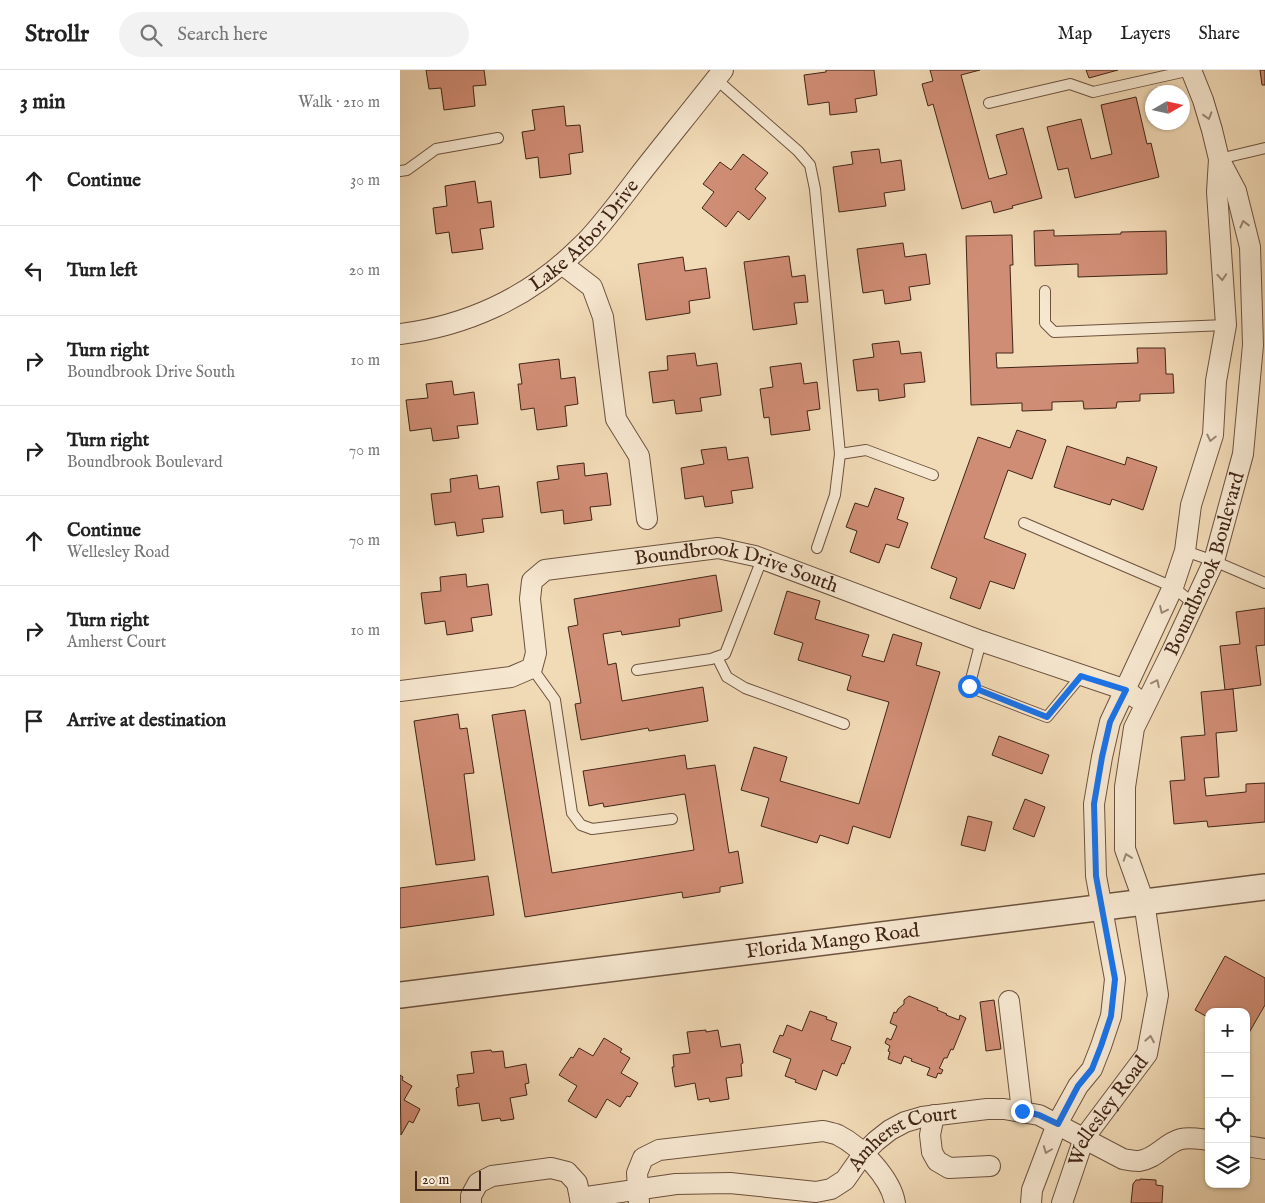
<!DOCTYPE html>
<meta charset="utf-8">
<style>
:root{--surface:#fff;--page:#f2f2f2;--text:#222;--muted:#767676;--line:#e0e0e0}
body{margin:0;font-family:"IM FELL English",serif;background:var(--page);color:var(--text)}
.controls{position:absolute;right:15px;bottom:15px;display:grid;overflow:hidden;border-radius:10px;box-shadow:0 1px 4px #0004}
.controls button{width:45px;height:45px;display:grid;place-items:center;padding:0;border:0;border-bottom:1px solid var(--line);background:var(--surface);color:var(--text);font:25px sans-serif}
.compass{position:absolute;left:745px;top:15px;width:45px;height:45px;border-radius:50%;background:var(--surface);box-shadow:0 1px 4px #0004;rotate:81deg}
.scale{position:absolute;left:15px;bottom:12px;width:66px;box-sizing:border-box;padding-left:5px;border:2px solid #412516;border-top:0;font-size:14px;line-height:18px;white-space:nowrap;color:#412516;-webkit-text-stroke:4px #f6e7d0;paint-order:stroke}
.stop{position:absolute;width:15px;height:15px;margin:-11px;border:4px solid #1a73e8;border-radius:50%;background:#fff}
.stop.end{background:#1a73e8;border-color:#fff;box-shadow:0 1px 5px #0008}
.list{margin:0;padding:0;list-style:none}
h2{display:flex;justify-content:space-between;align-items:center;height:65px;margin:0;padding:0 20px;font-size:21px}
h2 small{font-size:16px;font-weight:400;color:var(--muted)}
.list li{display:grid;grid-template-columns:32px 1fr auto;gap:15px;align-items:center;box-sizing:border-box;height:90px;padding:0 20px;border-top:1px solid var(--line)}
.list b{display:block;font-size:19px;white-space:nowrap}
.list p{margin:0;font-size:16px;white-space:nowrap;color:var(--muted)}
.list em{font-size:16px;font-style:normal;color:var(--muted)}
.icon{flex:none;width:28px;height:28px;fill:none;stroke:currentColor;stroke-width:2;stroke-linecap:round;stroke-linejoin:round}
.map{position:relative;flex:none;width:865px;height:1133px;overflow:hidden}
header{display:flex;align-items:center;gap:30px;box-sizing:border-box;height:70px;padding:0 25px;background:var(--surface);border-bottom:1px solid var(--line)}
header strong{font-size:24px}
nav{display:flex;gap:28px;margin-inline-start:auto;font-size:18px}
.search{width:350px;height:45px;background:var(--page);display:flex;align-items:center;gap:12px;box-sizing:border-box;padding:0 18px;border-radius:28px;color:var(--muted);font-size:19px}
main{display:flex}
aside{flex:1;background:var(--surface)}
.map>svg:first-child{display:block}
</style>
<header>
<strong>Strollr</strong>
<div class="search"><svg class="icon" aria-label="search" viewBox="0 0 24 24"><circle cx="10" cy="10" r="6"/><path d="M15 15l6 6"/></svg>Search here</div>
<nav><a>Map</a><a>Layers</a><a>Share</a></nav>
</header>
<main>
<aside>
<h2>3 min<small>Walk · 210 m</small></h2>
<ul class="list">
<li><svg class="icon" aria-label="ahead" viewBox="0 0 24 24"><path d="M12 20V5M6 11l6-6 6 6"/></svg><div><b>Continue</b></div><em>30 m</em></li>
<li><svg class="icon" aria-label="left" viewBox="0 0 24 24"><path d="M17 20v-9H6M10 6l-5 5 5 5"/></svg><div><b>Turn left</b></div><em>20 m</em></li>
<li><svg class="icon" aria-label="right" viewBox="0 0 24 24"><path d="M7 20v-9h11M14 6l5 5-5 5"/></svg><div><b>Turn right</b><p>Boundbrook Drive South</p></div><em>10 m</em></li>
<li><svg class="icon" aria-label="right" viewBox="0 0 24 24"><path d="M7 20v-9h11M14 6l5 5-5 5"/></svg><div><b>Turn right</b><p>Boundbrook Boulevard</p></div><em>70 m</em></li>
<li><svg class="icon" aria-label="ahead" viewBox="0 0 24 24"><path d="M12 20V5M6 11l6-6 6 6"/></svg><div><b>Continue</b><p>Wellesley Road</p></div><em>70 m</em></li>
<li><svg class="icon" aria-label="right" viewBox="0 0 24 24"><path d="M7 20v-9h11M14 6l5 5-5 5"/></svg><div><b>Turn right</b><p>Amherst Court</p></div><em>10 m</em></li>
<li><svg class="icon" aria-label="arrive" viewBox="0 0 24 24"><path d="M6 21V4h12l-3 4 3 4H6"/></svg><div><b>Arrive at destination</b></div></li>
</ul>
</aside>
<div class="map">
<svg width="865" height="1133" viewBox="0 0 865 1133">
<rect width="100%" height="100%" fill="#f1dab6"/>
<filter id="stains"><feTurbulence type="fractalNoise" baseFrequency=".004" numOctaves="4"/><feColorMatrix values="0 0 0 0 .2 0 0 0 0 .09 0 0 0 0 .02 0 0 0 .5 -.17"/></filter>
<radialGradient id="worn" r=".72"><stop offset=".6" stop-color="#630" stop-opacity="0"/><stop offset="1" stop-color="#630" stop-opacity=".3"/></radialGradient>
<g fill="#d08d75" stroke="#412516">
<polygon points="26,0 84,0 86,15 73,16 75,36 44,40 41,18 29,19"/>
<polygon points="426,0 474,0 477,25 455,29 457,42 430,45 429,32 408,35 404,5 426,2"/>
<polygon points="530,0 580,0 561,5 589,109 607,104 596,65 623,58 642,128 612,136 613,138 594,143 591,131 562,139 533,34 528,36 522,14 533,11"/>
<polygon points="686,0 718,0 689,8"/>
<polygon points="860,0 865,0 865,15 862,15"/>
<polygon points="736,27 747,74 751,73 759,107 675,128 668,98 658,100 647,57 681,49 691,89 712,84 701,35"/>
<polygon points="164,36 166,56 180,55 183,82 169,84 171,104 140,108 138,87 126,89 122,62 135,60 132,40"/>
<polygon points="479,79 481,93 501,90 505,120 484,123 486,136 439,142 433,97 453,94 451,82"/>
<polygon points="343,84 368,103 355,119 366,128 349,150 338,141 326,157 302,138 314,122 303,114 320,92 331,100"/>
<polygon points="75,111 78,133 91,131 94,157 80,159 83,179 52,183 49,162 36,164 33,138 47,136 45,116"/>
<polygon points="654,160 654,166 721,164 721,162 766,161 767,204 678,207 678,194 635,196 634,161"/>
<polygon points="612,165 613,195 610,195 613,283 596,283 597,298 738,293 737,278 765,278 766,304 773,304 774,323 740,324 740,331 717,332 716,338 684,339 683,331 652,332 652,340 622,341 622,333 571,335 566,166"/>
<polygon points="503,173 505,187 526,184 530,214 509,217 511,230 485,234 483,220 463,223 457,179"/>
<polygon points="389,186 392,207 405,205 408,232 394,233 397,254 353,260 344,192"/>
<polygon points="283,187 285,201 306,198 310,228 289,231 290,243 246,250 238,194"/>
<polygon points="499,271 501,284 521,282 525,312 504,314 505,327 479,331 478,319 457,321 453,290 474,287 472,274"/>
<polygon points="295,283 297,296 317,293 321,325 300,328 302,341 276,344 274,330 253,333 249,302 268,300 267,286"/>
<polygon points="159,289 161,309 175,307 178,334 165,336 167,356 137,360 134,338 121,340 118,314 122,314 119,294"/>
<polygon points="401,293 404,314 417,312 420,339 407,341 410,360 371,365 369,347 364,348 360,319 373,317 370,297"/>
<polygon points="52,311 54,325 74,322 78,354 57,356 59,368 33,371 31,358 10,361 6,330 28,328 26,314"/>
<polygon points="617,360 646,370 632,409 608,400 584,468 626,484 614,519 590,511 580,539 550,528 557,508 531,498 578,367 610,378"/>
<polygon points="667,376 725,395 727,387 757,397 743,440 712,429 710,435 654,417"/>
<polygon points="326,377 328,390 348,387 353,418 331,421 333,433 305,437 303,426 285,429 281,398 304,394 301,380"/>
<polygon points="184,393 185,406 207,403 211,435 190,437 192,450 164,454 163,440 141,443 137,412 159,409 157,396"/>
<polygon points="77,405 79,419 99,416 103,447 82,449 84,462 57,466 55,452 35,455 31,424 51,422 50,409"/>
<polygon points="475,418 504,428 497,449 508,453 499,478 486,474 479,493 450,482 457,461 446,457 455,433 468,437"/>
<polygon points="66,504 67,517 88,514 92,545 71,548 73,561 47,565 45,551 25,554 21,523 41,521 40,507"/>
<polygon points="316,505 322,541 279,549 280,556 222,565 221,561 203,564 208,595 216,593 222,631 303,617 308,651 249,661 248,658 181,670 175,634 181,633 168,557 178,555 174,529"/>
<polygon points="387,521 420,531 415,549 469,565 462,586 484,592 493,564 522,573 516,595 540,602 490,768 453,756 448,774 420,765 417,773 361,756 369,728 341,720 354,677 387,687 380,711 459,734 489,632 447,620 451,606 398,590 403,573 374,564"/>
<polygon points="865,538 865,575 856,576 861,615 825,620 820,576 840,574 836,542"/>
<polygon points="833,619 837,661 816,663 819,707 804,708 806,726 846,722 846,714 865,713 865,752 808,757 807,751 774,754 770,711 785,710 781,667 805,665 801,622"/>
<polygon points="125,640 152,803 294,780 285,724 204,737 203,733 189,736 183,701 285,685 287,699 315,695 329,783 338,781 343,813 320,817 320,822 283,828 282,822 125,847 92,645"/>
<polygon points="58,644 60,659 67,658 74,703 64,704 75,790 36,795 14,651"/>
<polygon points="599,666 649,685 642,704 592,685"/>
<polygon points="625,729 645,737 634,767 613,759"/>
<polygon points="568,746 592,752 585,781 561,775"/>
<polygon points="88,806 94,845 0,858 0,818"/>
<polygon points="825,886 865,908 865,935 846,968 846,942 809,942 809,948 795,940"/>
<polygon points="509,926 538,938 537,940 547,944 546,945 559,950 560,945 566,948 553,980 551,979 547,988 544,988 540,997 539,998 543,1000 541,1004 538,1003 536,1008 527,1005 530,998 511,991 512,989 504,986 501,994 488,989 490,982 488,981 490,976 485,973 487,968 491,970 497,956 490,953 494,942 496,943 498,939 504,934 504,930"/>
<polygon points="594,930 601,979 586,981 580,932"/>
<polygon points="410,941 427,947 426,949 437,953 431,970 451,977 444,994 442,993 437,1006 423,1000 416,1020 395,1012 396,1010 385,1006 391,989 373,982 380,965 383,966 387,955 402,961"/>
<polygon points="306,960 306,962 318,960 321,977 340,974 343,993 341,994 342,1006 326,1008 329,1029 310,1032 309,1028 298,1030 295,1013 275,1017 272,997 274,997 273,985 290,983 287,962"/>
<polygon points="204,968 222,979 220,982 230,988 221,1003 238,1013 230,1027 227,1026 220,1037 207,1029 196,1048 168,1031 177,1016 159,1005 171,987 173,988 179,978 193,986"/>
<polygon points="91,980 92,982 103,981 105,998 126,994 129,1013 125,1014 127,1025 110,1028 114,1049 101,1051 100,1048 82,1051 79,1033 58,1036 56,1018 59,1017 57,1005 74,1003 71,982"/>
<polygon points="0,1005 3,1007 2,1010 12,1016 4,1030 20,1039 13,1053 9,1051 1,1065"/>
<polygon points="740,1109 756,1110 756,1115 763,1116 762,1133 731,1133 733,1114 736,1110 740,1110"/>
</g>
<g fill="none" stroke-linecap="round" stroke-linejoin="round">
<g stroke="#6d523e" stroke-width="12">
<g id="service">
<polyline points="316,9 398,81 410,95 415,119 440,384 435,425 417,478"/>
<polyline points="589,33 670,14 693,22 791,0"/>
<polyline points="819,89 865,78"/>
<polyline points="0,101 7,100 36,79 98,68"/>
<polyline points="645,221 645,253 654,262 826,255"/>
<polyline points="440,384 466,380 533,405"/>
<polyline points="624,453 773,517 794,534"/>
<polyline points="785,481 814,491 865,513"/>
<polyline points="581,571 569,617 647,647 681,606"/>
<polyline points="317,587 327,607 345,618 444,654"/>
<polyline points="132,598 155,630 172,743 181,755 192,759 272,749"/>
<polyline points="237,600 311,589 325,584 362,489"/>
</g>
</g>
<g stroke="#6d523e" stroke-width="22">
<g id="minor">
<polyline points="162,194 192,217 203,247 216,349 239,386 247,449"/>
<path id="s1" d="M0,264C66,256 127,228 175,182C180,177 186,172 191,166C208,147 223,127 238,107C266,71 295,36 323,0"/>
<path id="s2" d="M0,621L111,607L132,598L136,583L130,529L132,511L145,500L318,478L355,486L581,571L726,620L736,628"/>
<polyline points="609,931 622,1041"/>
<polyline points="534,1045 530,1065 532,1082 537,1091 549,1098 590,1096"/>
<polyline points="846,1076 865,1079"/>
<path id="s3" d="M180,1128L276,1114L330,1113L416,1122L431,1119L445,1110L464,1083L476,1071L490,1060L505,1052L522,1047L587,1039H604L639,1045L723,1089C728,1090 734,1091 739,1091C756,1089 765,1073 781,1069C790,1067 800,1069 809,1070"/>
<polyline points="71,1133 71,1126 78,1113 92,1106 151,1098 167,1102 177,1113 181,1133"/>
<path d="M239,1133L237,1103L243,1088L259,1080L423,1061C427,1062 433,1063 438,1065C460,1076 491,1108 495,1133"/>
<polyline points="631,1133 632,1120 657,1054 678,1016 692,999 701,976 711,946 715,909 696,806 694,734 702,687 710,652 773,517 785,481 791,435 813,365 816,311 826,255 817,122 819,89 812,60 803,30 791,0"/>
<path id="s4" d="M662,1133L684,1068L747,984L758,925L744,832L725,779V717L734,658L773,579L814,491L843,384L853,275L850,177L836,121L819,89"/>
</g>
</g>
<g stroke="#6d523e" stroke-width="28">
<g id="tertiary">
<path id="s5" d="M0,925L865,817"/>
</g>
</g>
<use href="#service" stroke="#f6e7d0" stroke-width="10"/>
<use href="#minor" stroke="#f6e7d0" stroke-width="20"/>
<use href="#tertiary" stroke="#f6e7d0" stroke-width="25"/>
</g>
<defs><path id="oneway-chevron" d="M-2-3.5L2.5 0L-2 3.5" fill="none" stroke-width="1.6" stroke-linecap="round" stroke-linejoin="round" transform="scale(1.25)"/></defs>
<g stroke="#9c8673">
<use href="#oneway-chevron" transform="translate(808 46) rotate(73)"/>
<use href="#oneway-chevron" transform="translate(844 154) rotate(-104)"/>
<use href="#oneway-chevron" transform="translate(822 207) rotate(86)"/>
<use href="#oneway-chevron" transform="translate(811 368) rotate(103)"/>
<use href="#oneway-chevron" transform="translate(763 540) rotate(115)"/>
<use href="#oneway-chevron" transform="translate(756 613) rotate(-64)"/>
<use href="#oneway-chevron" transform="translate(727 787) rotate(-109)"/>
<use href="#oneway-chevron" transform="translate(750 969) rotate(-80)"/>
<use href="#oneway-chevron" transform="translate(647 1080) rotate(111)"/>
</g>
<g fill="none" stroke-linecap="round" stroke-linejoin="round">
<polyline stroke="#1a73e8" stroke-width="6" points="569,616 647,647 681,606 726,620 710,652 702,687 694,734 696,806 715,909 711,946 701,976 692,999 678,1016 658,1054 639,1045 622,1041"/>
</g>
<g text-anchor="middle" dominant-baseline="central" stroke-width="4" stroke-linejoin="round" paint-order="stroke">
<g font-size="20" fill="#412516" stroke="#f6e7d0">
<text stroke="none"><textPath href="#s1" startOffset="215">Lake Arbor Drive</textPath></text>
<text stroke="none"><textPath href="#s4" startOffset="685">Boundbrook Boulevard</textPath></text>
<text stroke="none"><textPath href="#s2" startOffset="435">Boundbrook Drive South</textPath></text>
<text stroke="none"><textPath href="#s5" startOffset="436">Florida Mango Road</textPath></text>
<text stroke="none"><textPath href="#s4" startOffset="104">Wellesley Road</textPath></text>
<text stroke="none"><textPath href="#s3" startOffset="345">Amherst Court</textPath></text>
</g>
</g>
<rect width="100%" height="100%" filter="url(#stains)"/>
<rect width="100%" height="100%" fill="url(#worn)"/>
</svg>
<div class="controls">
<button>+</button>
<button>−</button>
<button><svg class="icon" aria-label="locate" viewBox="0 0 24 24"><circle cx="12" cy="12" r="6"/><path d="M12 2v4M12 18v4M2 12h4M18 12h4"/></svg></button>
<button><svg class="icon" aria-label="layers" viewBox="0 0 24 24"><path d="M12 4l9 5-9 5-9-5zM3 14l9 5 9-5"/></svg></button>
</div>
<svg class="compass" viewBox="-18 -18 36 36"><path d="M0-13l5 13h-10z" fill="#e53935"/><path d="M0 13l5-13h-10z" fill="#767676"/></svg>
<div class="scale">20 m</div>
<div class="stop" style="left:569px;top:616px"></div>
<div class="stop end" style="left:622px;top:1041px"></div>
</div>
</main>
